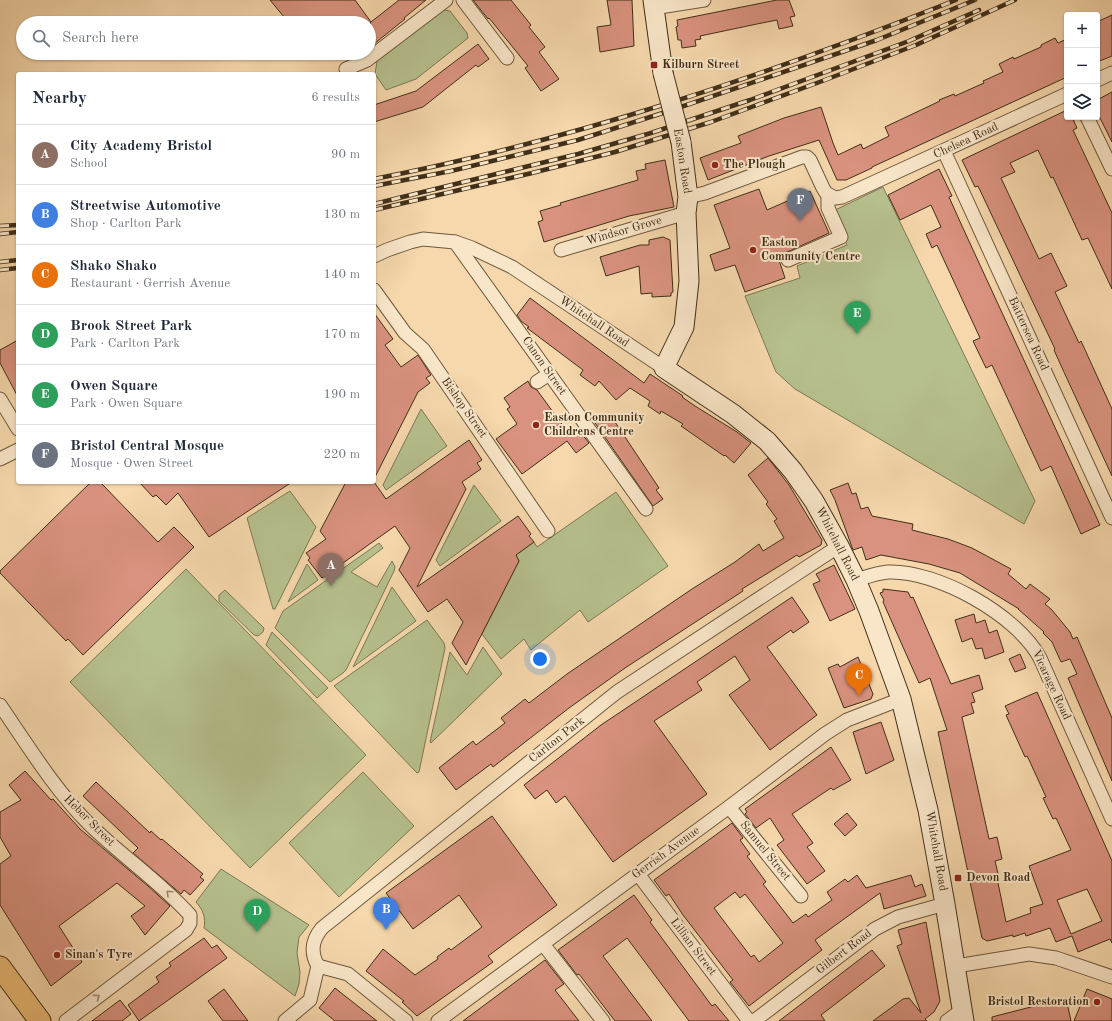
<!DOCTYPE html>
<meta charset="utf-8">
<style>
:root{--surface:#fff;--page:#f2f2f3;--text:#1f2937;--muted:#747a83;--line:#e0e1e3;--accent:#8f2418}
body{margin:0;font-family:"Old Standard TT",serif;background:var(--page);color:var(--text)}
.controls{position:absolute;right:12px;top:12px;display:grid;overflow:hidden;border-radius:4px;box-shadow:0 1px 3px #0004}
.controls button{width:36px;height:36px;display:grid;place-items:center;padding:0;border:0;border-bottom:1px solid var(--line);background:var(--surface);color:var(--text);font:20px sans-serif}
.you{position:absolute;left:540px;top:659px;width:14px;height:14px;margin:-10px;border:3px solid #fff;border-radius:50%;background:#1a73e8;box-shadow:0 0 0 6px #1a73e833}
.badge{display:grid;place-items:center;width:26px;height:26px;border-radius:50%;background:var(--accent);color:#fff;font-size:13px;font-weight:700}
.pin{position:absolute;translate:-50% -33px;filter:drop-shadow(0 1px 2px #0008)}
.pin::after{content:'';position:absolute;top:21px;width:14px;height:12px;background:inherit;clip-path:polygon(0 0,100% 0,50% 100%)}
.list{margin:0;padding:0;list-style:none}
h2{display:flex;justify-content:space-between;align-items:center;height:52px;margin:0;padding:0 16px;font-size:17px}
h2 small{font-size:13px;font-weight:400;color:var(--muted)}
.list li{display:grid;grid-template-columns:26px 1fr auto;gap:12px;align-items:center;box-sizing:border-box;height:60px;padding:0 16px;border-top:1px solid var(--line)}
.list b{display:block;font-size:15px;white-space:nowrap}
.list p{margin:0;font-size:13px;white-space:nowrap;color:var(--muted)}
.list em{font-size:13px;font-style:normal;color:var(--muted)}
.icon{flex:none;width:22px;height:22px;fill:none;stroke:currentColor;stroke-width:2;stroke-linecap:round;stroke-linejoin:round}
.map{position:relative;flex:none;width:1112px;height:1021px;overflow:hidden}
.search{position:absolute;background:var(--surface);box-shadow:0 1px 3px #0004;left:16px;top:16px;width:360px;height:44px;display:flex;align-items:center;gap:10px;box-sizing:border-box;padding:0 14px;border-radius:22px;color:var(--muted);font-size:15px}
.panel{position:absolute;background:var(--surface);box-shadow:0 1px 3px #0004;left:16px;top:72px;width:360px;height:412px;border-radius:4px}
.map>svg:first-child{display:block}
</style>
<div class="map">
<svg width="1112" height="1021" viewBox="0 0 1112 1021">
<rect width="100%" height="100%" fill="#f6d8ac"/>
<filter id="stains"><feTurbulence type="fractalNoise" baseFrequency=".005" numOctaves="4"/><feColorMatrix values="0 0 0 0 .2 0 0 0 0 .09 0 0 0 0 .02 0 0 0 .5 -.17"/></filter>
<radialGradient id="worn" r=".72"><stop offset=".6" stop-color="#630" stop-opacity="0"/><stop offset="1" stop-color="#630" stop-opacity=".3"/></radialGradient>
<g fill="#b6c08e" stroke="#7b7854">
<polygon points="444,10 450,11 467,33 468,38 416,79 386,90 375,74 377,61"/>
<polygon points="883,187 1035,501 1024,524 795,389 776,372 745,296 800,278 797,266 847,245 831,212"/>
<polygon points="421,409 447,446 386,490 383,485"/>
<polygon points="474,485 501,521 440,566 436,560"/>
<polygon points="290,491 316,527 275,609 273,609 247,518"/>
<polygon points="616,492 668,566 588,622 580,610 531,650 524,639 501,659 482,634 519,561 516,555 534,542 537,547"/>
<polygon points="379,543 383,548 351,572 377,587 392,561 395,567 394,571 346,670 343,673 330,682 275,628 283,611"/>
<polygon points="307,564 318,580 288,602"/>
<polygon points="186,569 366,755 250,868 70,682"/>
<polygon points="392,587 416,621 353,667"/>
<polygon points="225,590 264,628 263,632 258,636 254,635 219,601 219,595"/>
<polygon points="427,620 444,643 445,648 419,772 417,773 334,686"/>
<polygon points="272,632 328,688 317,698 266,645"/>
<polygon points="483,647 502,674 431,743 430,742 450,652 467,675"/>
<polygon points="363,772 414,826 339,897 289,843"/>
<path d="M221,869L309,925L299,937L297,953L300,972L299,984L295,996L204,928C206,917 203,910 196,902Z"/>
</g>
<g fill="#d9927f" stroke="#402f19" fill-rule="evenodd">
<polygon points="270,0 355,0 371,22 399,0 426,0 404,18 405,19 369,48 369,24 371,23 289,23"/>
<polygon points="473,0 511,0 531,25 529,27 545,47 539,52 559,79 541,91 525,68 528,66 489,18 488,19"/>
<polygon points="607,0 632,0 634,46 600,52 597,27 611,25"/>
<polygon points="777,0 789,0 795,16 790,17 793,26 779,29 777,20 757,24 700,36 701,39 695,40 696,46 682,48 681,40 678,40 676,27 678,26 677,20"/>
<polygon points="1112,15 1112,56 1097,62 1097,22"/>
<polygon points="1055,38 1058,43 1067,39 1067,77 872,167 872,168 846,180 837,180 819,140 769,156 708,180 700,158 741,143 738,136 784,118 821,107 833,143 838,155 861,144 863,149 889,136 885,127 940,101 939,100 954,94 955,96 984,83 983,81 1003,72 999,64 1013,57 1014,59 1041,47 1041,45"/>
<polygon points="478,44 489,59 478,67 476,65 423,107 374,122 374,105 416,91"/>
<polygon points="1112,92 1112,142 1097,112 1097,100"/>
<polygon points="1067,110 1067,117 1072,117 1077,128 1073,130 1112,213 1112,289 1088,238 1082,240 1053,177 1051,178 1038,150 1010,163 1015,172 1001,178 1039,259 1051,253 1067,286 1055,292 1079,343 1081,341 1112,409 1112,476 1063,370 1054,350 1055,349 978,186 975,187 962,160"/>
<polygon points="665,160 674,207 629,216 544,242 538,222 543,220 540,211 561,205 560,203 638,180 636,171 646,169 645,164"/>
<polygon points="939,169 952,196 949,197 962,226 1100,525 1081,534 1051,466 1041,471 992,365 986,368 973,341 980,338 937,245 932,248 926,234 941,227 931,205 900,220 888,195"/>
<polygon points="759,189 767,210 810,191 829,233 785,253 778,257 785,278 745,292 735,265 715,271 710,255 730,248 714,205"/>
<polygon points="663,237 670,240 673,292 671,293 671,296 652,297 652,293 641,294 639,266 606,276 600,257 640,245 649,245 649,240"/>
<polygon points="530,298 644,383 650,374 683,396 682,397 695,406 737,432 751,443 734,463 725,455 724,456 681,426 683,424 661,411 660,414 648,406 650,401 630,388 616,400 599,381 595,386 580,375 583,370 527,328 529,327 521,321 517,315"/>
<polygon points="374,313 393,339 385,345 401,367 418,355 431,375 426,378 430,383 418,392 374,479"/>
<polygon points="18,340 18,397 0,363 0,350"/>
<polygon points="528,381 531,387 537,390 569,434 577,428 589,443 576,453 567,441 522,474 496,439 517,424 507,409 510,407 504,398"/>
<polygon points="609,413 659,488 656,490 663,499 653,506 595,423"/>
<polygon points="469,440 482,460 477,463 481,469 462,482 466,489 417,587 518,516 531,534 529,536 534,542 516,555 519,561 466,665 452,643 463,622 447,599 428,612 399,570 410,548 395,526 322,578 308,560 310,558 306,553 326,539 320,531 346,482 374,482 386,499"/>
<polygon points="768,458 789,485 822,540 821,545 799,557 797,555 742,589 743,591 625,668 569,708 493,767 491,764 456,790 439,768 473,741 476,745 505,723 501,718 525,699 529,703 567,674 692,589 735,562 759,544 763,551 784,538 774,521 777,519 766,504 768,502 748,475"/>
<polygon points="91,482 100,482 158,542 174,527 194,547 83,655 68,639 66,641 0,573 0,571"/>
<polygon points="139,482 292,482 209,537 178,493 166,505 156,495 153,497"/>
<polygon points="848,483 852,494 856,493 861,509 868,507 872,516 913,524 912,530 948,539 972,548 1011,569 1008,574 1026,589 1030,584 1050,599 1045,604 1052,610 1070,632 1073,639 1077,637 1112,718 1112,781 1068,678 1077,674 1070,659 1061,662 1052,642 1043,633 1044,632 1018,609 1019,609 960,573 929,564 881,555 866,560 862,547 853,550 835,500 830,490"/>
<polygon points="834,565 855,609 830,621 813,584 820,581 816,574"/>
<path d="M883,589L908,592L911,598L913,597L951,684L979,675L983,689L972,693L975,702L971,703L974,713L962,717L989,839L997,837L1002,859L995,861L999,878H997L1006,922L1031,913L1030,908L1043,904L1029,866L1071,850L1056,818L1053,819L1043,798L1046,797L1030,762L1027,756L1025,757L1006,715L1009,714L1005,706L1037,692L1112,861V943L1110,939L1078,952L1072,936L1056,942L1050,928L1026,936L1025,933L1013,937V935L987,941L982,938L938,732L947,730L930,678L919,683L883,602L884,600L880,593L883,592ZM1087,889L1102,921L1071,934L1057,900Z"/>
<polygon points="792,597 809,622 793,633 791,630 767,647 817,715 770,750 729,695 750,680 735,656 697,682 702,690 654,721 707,794 613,862 565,796 556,803 547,790 535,799 524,785 601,725"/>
<polygon points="974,614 976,623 985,620 989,633 997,630 1004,652 985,659 982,648 976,649 972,638 962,642 955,620"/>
<polygon points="1020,654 1026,668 1015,672 1009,659"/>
<polygon points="858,657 873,694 871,699 844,708 828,668 838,664 840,667"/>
<polygon points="881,722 894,760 866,774 853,732"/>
<polygon points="831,747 851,780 833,790 831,788 792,814 813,843 807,847 825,871 807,884 777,845 784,840 770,818 756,828 745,814 747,812 745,809"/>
<polygon points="25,771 51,800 53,799 80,829 148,886 170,906 145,935 131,916 145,906 117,883 59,926 82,962 51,986 0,905 0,864 11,856 0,837 0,812 21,800 9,785"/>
<polygon points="96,782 150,833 151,831 161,840 162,839 203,874 200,877 204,880 190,895 184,890 181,894 133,853 138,848 83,796"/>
<polygon points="847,813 857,825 845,836 834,824"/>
<polygon points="492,816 557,905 488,956 493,962 417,1016 402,1002 404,1001 366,971 383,949 415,975 438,959 437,957 449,948 451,950 482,927 459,895 413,929 386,893"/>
<path d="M732,823L743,838L740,840L750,854L747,856L766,882L763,884L793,923L806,914L808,917L832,900L827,892L845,879L848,882L857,875L866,888L911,875L915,887L922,884L926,896L884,909L880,893L815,940L822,950L749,1006L730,982L733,980L683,915L669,894L666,896L654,880ZM735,892L740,898L745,894L783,943L759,962L754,955L751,957L714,908Z"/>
<polygon points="634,895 652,920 650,922 712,1006 715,1004 729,1021 689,1021 627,938 603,956 652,1021 615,1021 579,974 577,975 558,950"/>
<polygon points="926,922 940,1001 934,1012 925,1019 927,1021 873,1021 903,999 909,998 921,1013 897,946 902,944 898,930"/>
<polygon points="204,938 212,948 217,945 227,958 139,1021 128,1005 159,982 156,977 171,966 169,963"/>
<polygon points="872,950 885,966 821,1015 825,1021 779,1021"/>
<polygon points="545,960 564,984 555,990 579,1021 463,1021"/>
<polygon points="335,988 345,996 377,1021 335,1021 319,1008"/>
<polygon points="224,989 248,1021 223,1021 208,1001"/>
<polygon points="1087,989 1112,999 1112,1021 1074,1021"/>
<polygon points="1066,998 1071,1021 992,1021 992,1017"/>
<polygon points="120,1000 131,1014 122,1021 92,1021"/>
</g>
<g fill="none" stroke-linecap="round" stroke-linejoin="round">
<g stroke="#6e593e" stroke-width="15">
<g id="street">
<polyline points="463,0 507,58"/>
<polyline points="653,8 704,0"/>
<polyline points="346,69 367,60 446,0"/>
<polyline points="1097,80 1112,73"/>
<polyline points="1087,117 1112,169"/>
<polyline points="944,151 1112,518"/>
<polyline points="688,197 705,193 802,157 807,157 810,160 823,188 826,193 835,198 842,197 1067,94"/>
<polyline points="455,242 646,509"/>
<polyline points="561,250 686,213"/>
<polyline points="374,256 387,250 410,242 423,239 455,242 472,248 512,267 664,368"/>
<polyline points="788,260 841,237 828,208 828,195"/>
<polyline points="374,290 405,333 423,349 548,531"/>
<polyline points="537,382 549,374"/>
<polyline points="0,399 18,429"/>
<polyline points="0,459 18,450"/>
<path d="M856,580C866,577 877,573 888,572C937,570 1017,615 1040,658L1112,819"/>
<path d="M0,705C28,746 55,790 90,825C122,856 160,882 190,915V923L186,930L66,1021"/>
<polyline points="729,807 801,896"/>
<polyline points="638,874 749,1021"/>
<polyline points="543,944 603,1021"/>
<path d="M318,966C310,952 312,940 322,928L617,692L839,546"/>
<polyline points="318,966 348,974 406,1021"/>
<polyline points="956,966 1029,954 1056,958 1112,977"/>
<polyline points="285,1021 310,1000 318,966"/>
<polyline points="438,1021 729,807 825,734 847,720 901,699"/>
<polyline points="754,1021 875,929 898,917 945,904"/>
<polyline points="947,1021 962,1010"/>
</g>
</g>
<g stroke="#402f19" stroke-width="21">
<g id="secondary">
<polyline points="653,0 663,73"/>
<polyline points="681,142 688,197 686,213 689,281 684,327 664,368 733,414 767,441 793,471 814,501 839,546 856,580 869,611 901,699 928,810 945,904 964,1021"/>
</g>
</g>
<g stroke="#402f19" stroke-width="23">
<polyline id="primary" points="0,967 40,1021"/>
</g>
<use href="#street" stroke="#f9e6c9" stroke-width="13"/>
<use href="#secondary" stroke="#f9e6c9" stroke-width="19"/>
<use href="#primary" stroke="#ebbc76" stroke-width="21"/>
<g stroke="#402f19" stroke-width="4.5">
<g id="rail">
<path d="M374,179C574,140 767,75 956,0"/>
<polyline points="374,186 451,171 578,140 669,111 877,40 975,0"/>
<polyline points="374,204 578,154 651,133 750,100 909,41 979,10"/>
<polyline points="374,210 532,173 615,152 711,122 825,80 916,45 1015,0"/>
<polyline points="0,226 18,225"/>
<polyline points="0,234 18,232"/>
<polyline points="0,262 18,260"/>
<polyline points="0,270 18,268"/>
</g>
</g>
<use href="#rail" stroke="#f9e6c9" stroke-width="3" stroke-dasharray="9" stroke-linecap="butt"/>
<g stroke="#402f19" stroke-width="21" stroke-linecap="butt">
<polyline id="secondary-bridge" points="663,73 681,142"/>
</g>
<use href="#secondary-bridge" stroke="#f9e6c9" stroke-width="19"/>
</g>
<defs><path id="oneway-chevron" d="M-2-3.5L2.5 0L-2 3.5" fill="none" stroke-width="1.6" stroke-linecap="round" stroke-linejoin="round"/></defs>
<g stroke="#9c8a71">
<use href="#oneway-chevron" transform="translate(169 893) rotate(-137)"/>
<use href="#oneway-chevron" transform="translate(97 997) rotate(-37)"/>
</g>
<g fill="#8f2418" stroke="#f9e6c9" stroke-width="1.5">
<rect x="650" y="61" width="8" height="8" rx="2"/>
<circle cx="715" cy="165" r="4"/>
<circle cx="753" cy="250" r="4"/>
<circle cx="536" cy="425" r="4"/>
<rect x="954" y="874" width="8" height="8" rx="2"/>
<circle cx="57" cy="955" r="4"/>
<circle cx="1097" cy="1002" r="4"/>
</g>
<g text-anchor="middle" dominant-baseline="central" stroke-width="4" stroke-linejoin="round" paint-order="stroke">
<g font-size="12" font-weight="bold" fill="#402f19" stroke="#f9e6c9" text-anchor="start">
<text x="662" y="65">Kilburn Street</text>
<text x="723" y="165">The Plough</text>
<text x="761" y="243">Easton<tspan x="761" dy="14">Community Centre</tspan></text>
<text x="544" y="418">Easton Community<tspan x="544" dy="14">Childrens Centre</tspan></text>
<text x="966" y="878">Devon Road</text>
<text x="65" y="955">Sinan's Tyre</text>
<text x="1089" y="1002" text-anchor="end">Bristol Restoration</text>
</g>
<g font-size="12" fill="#402f19" stroke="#f9e6c9">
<text transform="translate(966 141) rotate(-25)">Chelsea Road</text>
<text transform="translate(682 161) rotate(81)">Easton Road</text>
<text transform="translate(624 231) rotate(-16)">Windsor Grove</text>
<text transform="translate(594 322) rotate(34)">Whitehall Road</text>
<text transform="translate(1028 334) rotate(65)">Battersea Road</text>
<text transform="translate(544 366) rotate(55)">Canon Street</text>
<text transform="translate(464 408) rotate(55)">Bishop Street</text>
<text transform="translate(837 544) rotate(63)">Whitehall Road</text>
<text transform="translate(1051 685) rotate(65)">Vicarage Road</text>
<text transform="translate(557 740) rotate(-38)">Carlton Park</text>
<text transform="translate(89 821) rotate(45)">Heber Street</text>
<text transform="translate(765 851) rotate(51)">Samuel Street</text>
<text transform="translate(936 851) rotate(80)">Whitehall Road</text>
<text transform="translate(666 853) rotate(-36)">Gerrish Avenue</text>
<text transform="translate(693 947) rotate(53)">Lillian Street</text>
<text transform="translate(844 952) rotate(-37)">Gilbert Road</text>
</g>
</g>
<rect width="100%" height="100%" filter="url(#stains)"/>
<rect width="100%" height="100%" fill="url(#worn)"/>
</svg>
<div class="controls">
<button>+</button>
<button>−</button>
<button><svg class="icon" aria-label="layers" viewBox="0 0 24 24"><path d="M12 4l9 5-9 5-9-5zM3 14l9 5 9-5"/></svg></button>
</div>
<div class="you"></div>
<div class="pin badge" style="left:331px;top:586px;background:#8d6e63">A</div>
<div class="pin badge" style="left:386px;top:930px;background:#3f7fe0">B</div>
<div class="pin badge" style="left:859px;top:696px;background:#e8710a">C</div>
<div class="pin badge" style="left:257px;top:932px;background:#2e9e5b">D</div>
<div class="pin badge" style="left:857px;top:334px;background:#2e9e5b">E</div>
<div class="pin badge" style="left:800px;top:221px;background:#6b7280">F</div>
<div class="search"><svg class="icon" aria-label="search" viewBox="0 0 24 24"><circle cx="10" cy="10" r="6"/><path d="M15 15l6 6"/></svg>Search here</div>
<section class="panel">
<h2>Nearby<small>6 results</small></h2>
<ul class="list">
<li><span class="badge" style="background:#8d6e63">A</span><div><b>City Academy Bristol</b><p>School</p></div><em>90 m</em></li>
<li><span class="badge" style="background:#3f7fe0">B</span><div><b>Streetwise Automotive</b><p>Shop · Carlton Park</p></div><em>130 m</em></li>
<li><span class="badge" style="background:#e8710a">C</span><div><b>Shako Shako</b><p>Restaurant · Gerrish Avenue</p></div><em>140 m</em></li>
<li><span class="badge" style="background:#2e9e5b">D</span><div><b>Brook Street Park</b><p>Park · Carlton Park</p></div><em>170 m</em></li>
<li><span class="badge" style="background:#2e9e5b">E</span><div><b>Owen Square</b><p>Park · Owen Square</p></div><em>190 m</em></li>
<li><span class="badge" style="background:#6b7280">F</span><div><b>Bristol Central Mosque</b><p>Mosque · Owen Street</p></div><em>220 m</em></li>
</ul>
</section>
</div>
